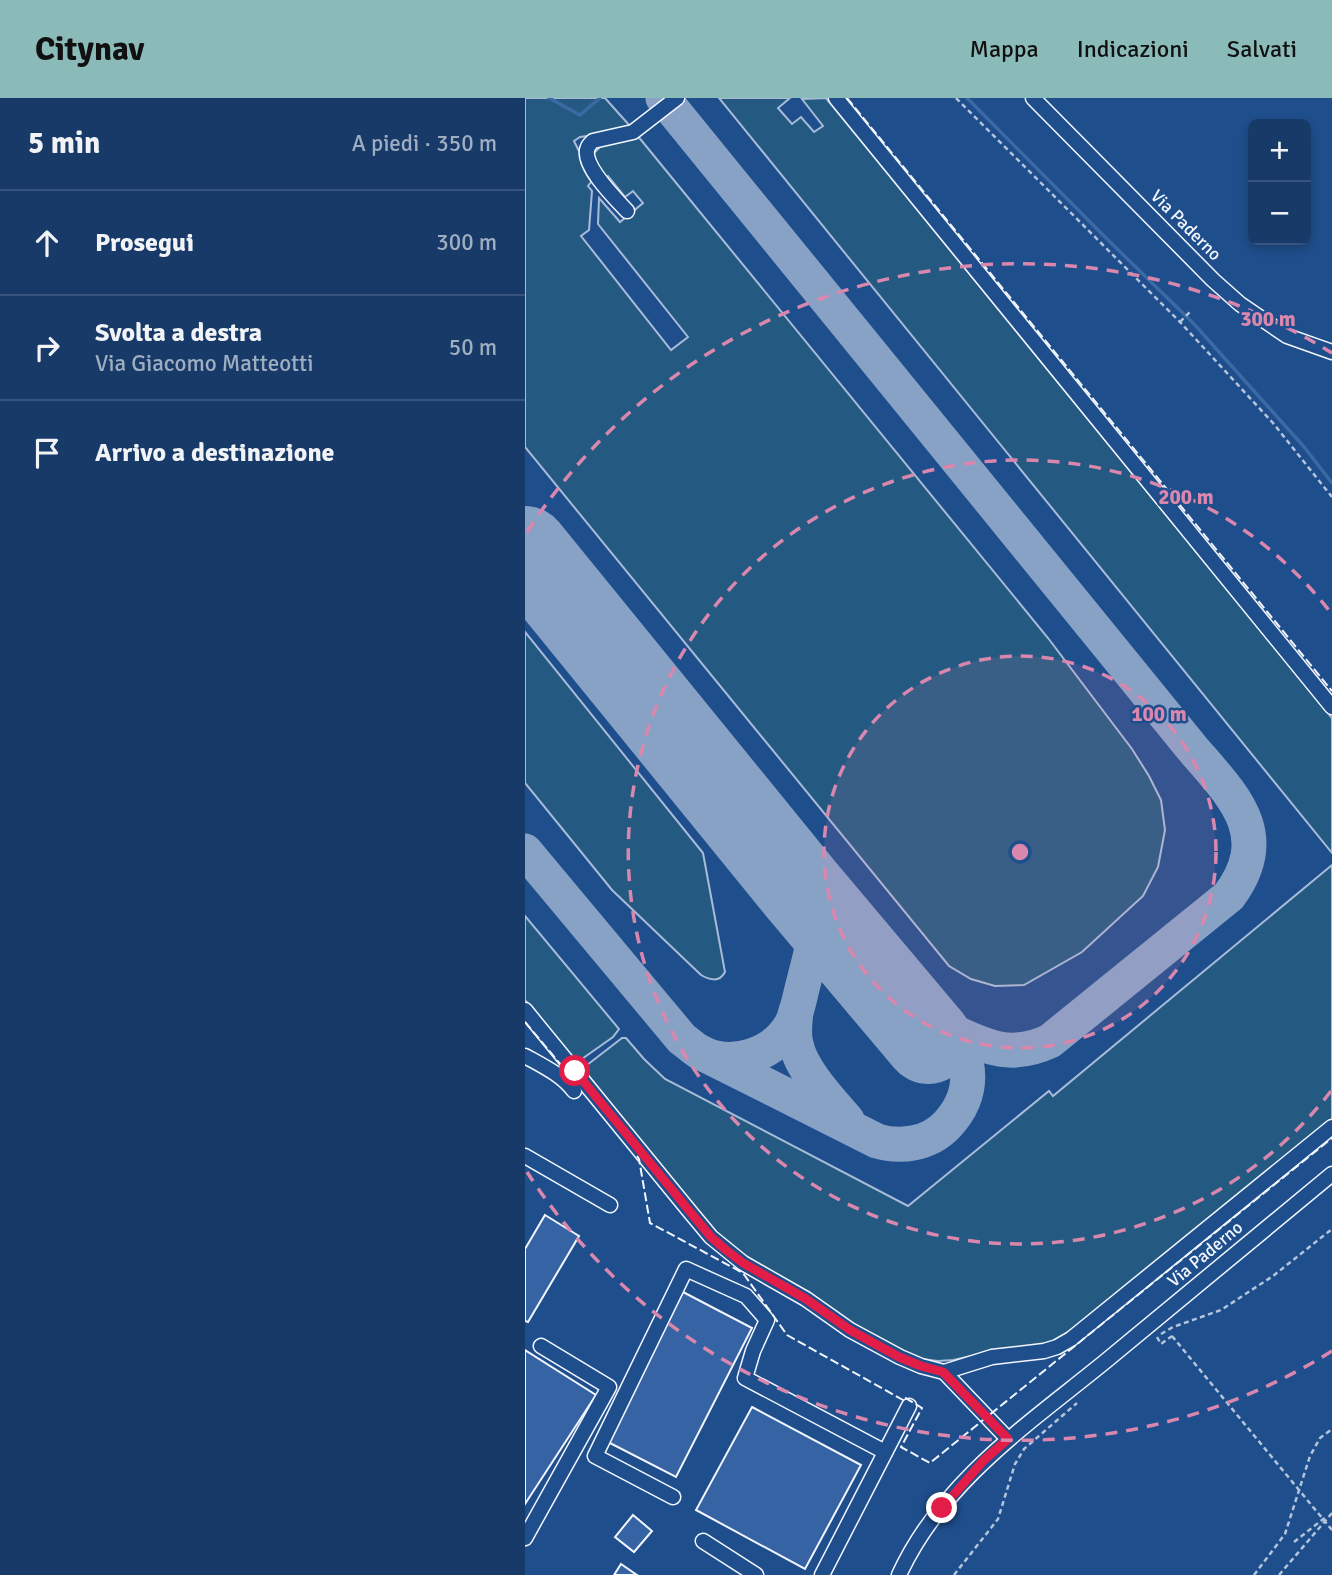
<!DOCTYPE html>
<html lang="it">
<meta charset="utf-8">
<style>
:root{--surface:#173a69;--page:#244571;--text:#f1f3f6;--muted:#9eadc0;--line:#36547d;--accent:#8bbbb9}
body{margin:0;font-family:Signika,sans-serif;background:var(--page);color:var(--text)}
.controls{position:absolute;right:21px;top:21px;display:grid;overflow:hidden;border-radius:10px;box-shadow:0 4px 10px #0003}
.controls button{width:63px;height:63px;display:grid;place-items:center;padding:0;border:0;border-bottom:2px solid var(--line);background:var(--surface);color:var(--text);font:35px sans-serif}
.stop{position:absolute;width:21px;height:21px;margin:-16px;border:5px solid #e11d48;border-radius:50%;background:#fff}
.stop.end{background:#e11d48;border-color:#fff;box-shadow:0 2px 7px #0008}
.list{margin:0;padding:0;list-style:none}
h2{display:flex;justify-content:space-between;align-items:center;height:91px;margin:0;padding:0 28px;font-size:30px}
h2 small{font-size:23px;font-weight:400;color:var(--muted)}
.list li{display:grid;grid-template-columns:46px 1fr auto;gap:21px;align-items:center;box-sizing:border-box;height:105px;padding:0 28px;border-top:2px solid var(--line)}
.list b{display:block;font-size:26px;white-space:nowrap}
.list p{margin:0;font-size:23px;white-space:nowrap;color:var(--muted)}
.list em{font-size:23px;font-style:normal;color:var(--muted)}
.icon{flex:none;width:38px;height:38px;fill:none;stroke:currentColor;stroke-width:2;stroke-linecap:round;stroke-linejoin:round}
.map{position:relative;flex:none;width:807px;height:1477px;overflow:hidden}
header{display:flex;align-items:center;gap:42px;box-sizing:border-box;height:98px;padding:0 35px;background:var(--accent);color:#111}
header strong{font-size:33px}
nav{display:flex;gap:38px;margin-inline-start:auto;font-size:24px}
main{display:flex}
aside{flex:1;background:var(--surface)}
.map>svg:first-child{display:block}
</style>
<header>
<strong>Citynav</strong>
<nav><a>Mappa</a><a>Indicazioni</a><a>Salvati</a></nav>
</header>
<main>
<aside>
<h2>5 min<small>A piedi · 350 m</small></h2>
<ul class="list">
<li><svg class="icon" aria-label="ahead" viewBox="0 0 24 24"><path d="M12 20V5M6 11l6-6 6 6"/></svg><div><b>Prosegui</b></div><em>300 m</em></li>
<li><svg class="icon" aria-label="right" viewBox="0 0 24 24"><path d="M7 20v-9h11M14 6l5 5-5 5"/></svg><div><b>Svolta a destra</b><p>Via Giacomo Matteotti</p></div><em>50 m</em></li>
<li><svg class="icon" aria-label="arrive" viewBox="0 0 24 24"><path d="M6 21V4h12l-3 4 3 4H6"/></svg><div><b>Arrivo a destinazione</b></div></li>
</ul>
</aside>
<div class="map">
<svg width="807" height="1477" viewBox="0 0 807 1477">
<rect width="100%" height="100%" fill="#1f4e8c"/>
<g fill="#245a82" stroke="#a8bbd7" stroke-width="2">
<polygon points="0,0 80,0 105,28 70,37 55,39 49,43 67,79 66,84 63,88 67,93 64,132 56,138 146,252 163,239 73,126 74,100 95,124 118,105 108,93 100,99 83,78 80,80 69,65 68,56 76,48 112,37 523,540 607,651 624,678 636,702 640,732 633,769 618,798 557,854 499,887 470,888 446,881 424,868 0,349"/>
<polygon points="194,0 265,0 253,10 267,26 276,19 289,34 298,28 277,1 301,0 807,620 807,755"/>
<path d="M0,534L178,755L200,874C194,885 185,882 176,877L87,792L0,685Z"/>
<polygon points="807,767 807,1022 542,1237 517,1248 475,1252 428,1262 413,1263 396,1261 355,1244 212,1156 191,1138 60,973 62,967 97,940 101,940 119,961 140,981 383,1108 524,993 528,998"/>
<polygon points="0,818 94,931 88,939 54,963 49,962 0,902"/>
</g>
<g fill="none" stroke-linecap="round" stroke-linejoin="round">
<g stroke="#3b69a3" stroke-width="3.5">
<polyline points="24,0 55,17 75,0"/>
<polyline points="442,0 578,137 669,226 780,350 807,385"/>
</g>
<g stroke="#88a2c6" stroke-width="35">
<path d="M138,0L667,650C708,698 750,736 704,798L525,943C482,963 458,947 418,929"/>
<path d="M0,753L157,941C163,945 168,950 174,954C206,971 250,957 267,925C273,912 275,897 279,883C283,865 291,844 288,825C286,813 280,801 275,790"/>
<path d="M271,913C270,924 268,935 271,946C276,972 305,1002 322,1022"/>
<path d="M175,954L352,1043C376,1050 404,1046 422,1027C449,998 451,959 420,932C410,922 394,919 383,909C375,901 367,889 360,880C341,857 323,835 305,813"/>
</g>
<polyline stroke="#88a2c6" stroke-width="88" points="0,452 275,790 403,942"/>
</g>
<g fill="#3563a3" stroke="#f2f6ff" stroke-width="2">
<polygon points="20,1117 54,1138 3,1224 0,1223 0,1151"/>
<polygon points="158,1194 227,1230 151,1379 81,1343"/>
<polygon points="0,1252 71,1297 0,1406"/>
<polygon points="227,1309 336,1367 280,1471 171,1412"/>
<polygon points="108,1417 127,1433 109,1454 90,1439"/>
<polygon points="96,1466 112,1477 89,1477"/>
</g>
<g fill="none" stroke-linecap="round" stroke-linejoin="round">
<g stroke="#f2f6ff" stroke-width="17">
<g id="minor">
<polyline points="311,0 807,609"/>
<polyline points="508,0 688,182 715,206 762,238 807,254"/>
<path d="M102,113C90,100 59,70 62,52C63,47 65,46 68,43L108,34L152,0"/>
<polyline points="0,912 166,1115 186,1139 218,1165 281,1201 325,1232 375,1259 396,1268 419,1274 467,1259 519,1253 532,1249 546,1241 807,1029"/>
<path d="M0,958C18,968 37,977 49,993"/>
<polyline points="0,1058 85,1107"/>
<polyline points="419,1274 483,1341"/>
<polyline points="148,1399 70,1358 161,1171 221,1198 242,1222 228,1253 220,1280 360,1354"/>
<polyline points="0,1440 84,1289 16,1248"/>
<polyline points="178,1443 231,1477"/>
<polyline points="297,1477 384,1308"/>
<path d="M374,1477C417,1383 505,1325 582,1262C657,1200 732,1138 807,1076"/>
</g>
</g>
<g stroke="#b3c4dc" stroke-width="2.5" stroke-dasharray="5 3.5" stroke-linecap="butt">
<polyline points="431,0 655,224 748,325 807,399"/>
<polyline points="655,224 666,213"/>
<polyline points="636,1236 648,1229 696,1212 748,1178 807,1131"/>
<polyline points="632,1239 636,1246 647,1238"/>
<polyline points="769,1444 802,1418"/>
<polyline points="429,1477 473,1421 490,1366 499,1351 552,1305"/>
<polyline points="729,1477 760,1436 785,1358 795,1340 807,1331"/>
<polyline points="754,1477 807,1415"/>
</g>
<use href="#minor" stroke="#1f4e8c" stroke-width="14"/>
<polyline stroke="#b3c4dc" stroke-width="2.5" stroke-dasharray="5 3.5" stroke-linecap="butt" points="647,1238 807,1432"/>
<g stroke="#f2f6ff" stroke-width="2" stroke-dasharray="9 3.5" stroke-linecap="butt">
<polyline points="322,0 807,593"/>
<polyline points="0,924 47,980"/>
<polyline points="112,1058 114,1061 125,1125 218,1175 262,1237 378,1302 379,1299 397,1310 376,1349 405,1365 807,1040"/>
</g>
</g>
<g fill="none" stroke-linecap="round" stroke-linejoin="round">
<polyline stroke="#e11d48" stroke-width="9" points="50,973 166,1115 186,1139 201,1152 218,1165 281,1201 325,1232 374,1259 396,1268 418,1274 483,1341 459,1362 417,1410"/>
</g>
<circle cx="495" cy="754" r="196" fill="#da87ad" fill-opacity=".12"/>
<g fill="none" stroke="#da87ad" stroke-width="3.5" stroke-dasharray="12 9">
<circle cx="495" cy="754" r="196"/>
<path d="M806 993A392 392 0 1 1 806 515"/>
<path d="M807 1253A588 588 0 0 1 2 1074M2 434A588 588 0 0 1 807 255"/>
</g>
<g text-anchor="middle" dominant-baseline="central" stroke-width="5" stroke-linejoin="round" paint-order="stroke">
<g font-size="18" fill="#f2f6ff" stroke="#1f4e8c">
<text transform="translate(661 127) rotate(45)">Via Paderno</text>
<text transform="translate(680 1156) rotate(-40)">Via Paderno</text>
</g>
</g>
<circle cx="495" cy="754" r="10" fill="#da87ad" stroke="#1f4e8c" stroke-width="3.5"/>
<g font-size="21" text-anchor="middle" font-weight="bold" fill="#da87ad" stroke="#1f4e8c" stroke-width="5" stroke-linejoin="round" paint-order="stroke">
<text x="743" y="228">300 m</text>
<text x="661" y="406">200 m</text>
<text x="634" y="623">100 m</text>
</g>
</svg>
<div class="controls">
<button>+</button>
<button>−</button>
</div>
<div class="stop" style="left:50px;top:973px"></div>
<div class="stop end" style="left:417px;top:1410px"></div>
</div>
</main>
